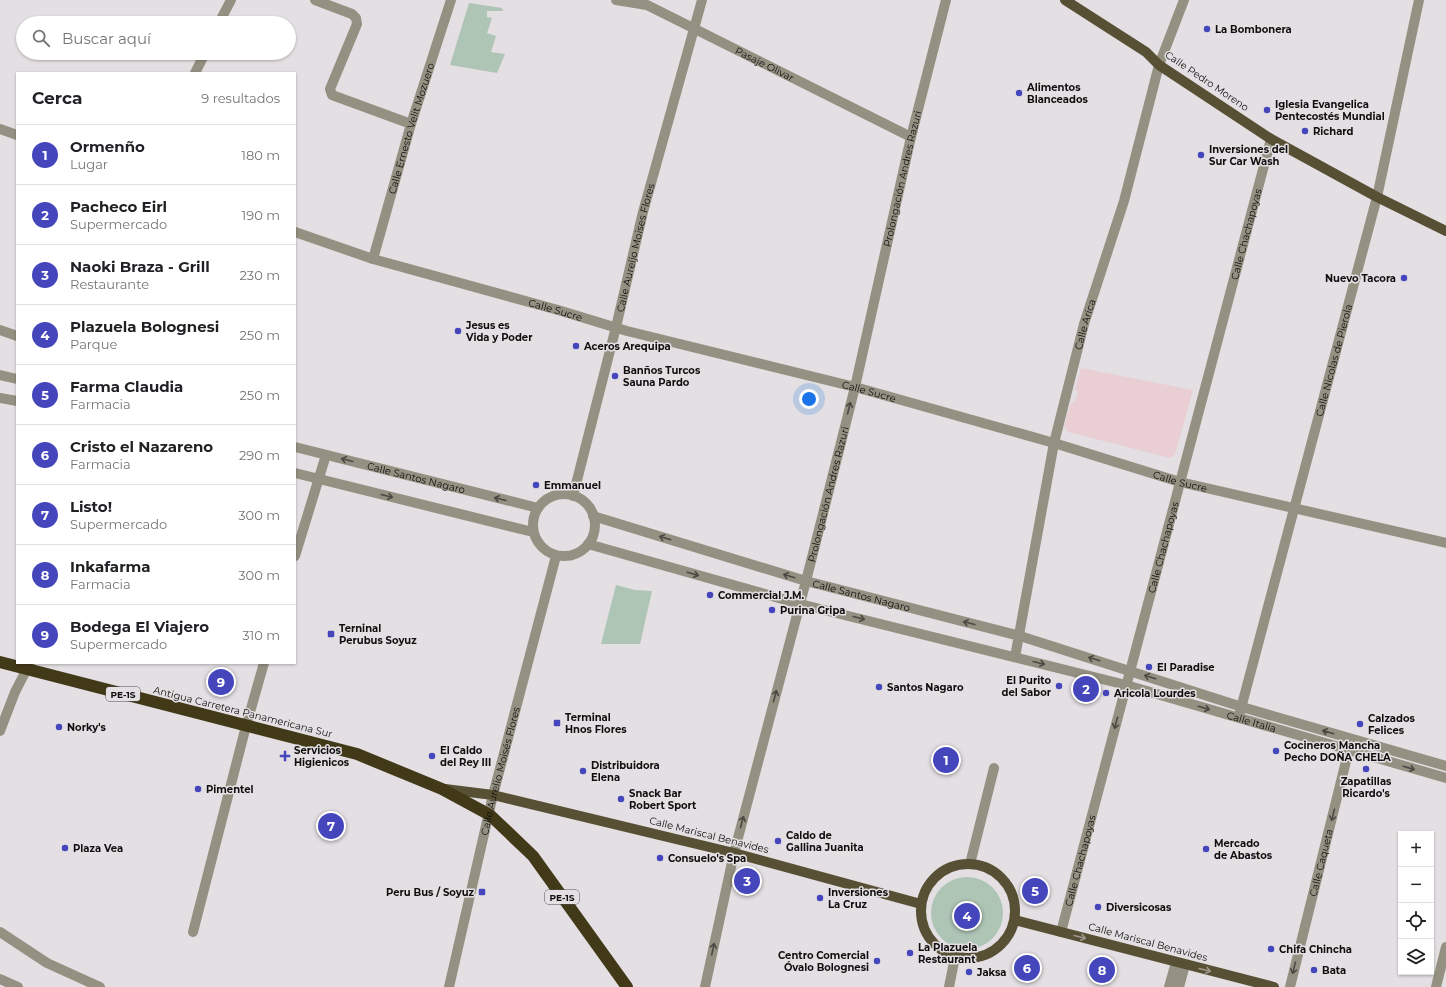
<!DOCTYPE html>
<html lang="es">
<meta charset="utf-8">
<style>
:root{--surface:#fff;--page:#f2f2f2;--text:#202124;--muted:#757577;--line:#e0e0e0;--accent:#4546bc}
body{margin:0;font-family:Montserrat,sans-serif;background:var(--page);color:var(--text)}
.controls{position:absolute;right:12px;bottom:12px;display:grid;overflow:hidden;border-radius:0px;box-shadow:0 1px 3px #0004}
.controls button{width:36px;height:36px;display:grid;place-items:center;padding:0;border:0;border-bottom:1px solid var(--line);background:var(--surface);color:var(--text);font:20px sans-serif}
.you{position:absolute;left:809px;top:399px;width:14px;height:14px;margin:-10px;border:3px solid #fff;border-radius:50%;background:#1a73e8;box-shadow:0 0 0 6px #1a73e833}
.badge{display:grid;place-items:center;width:26px;height:26px;border-radius:50%;background:var(--accent);color:#fff;font-size:13px;font-weight:700}
.pin{position:absolute;translate:-50% -50%;border:2px solid #fff;box-shadow:0 1px 4px #0006}
.list{margin:0;padding:0;list-style:none}
h2{display:flex;justify-content:space-between;align-items:center;height:52px;margin:0;padding:0 16px;font-size:17px}
h2 small{font-size:13px;font-weight:400;color:var(--muted)}
.list li{display:grid;grid-template-columns:26px 1fr auto;gap:12px;align-items:center;box-sizing:border-box;height:60px;padding:0 16px;border-top:1px solid var(--line)}
.list b{display:block;font-size:15px;white-space:nowrap}
.list p{margin:0;font-size:13px;white-space:nowrap;color:var(--muted)}
.list em{font-size:13px;font-style:normal;color:var(--muted)}
.icon{flex:none;width:22px;height:22px;fill:none;stroke:currentColor;stroke-width:2;stroke-linecap:round;stroke-linejoin:round}
.map{position:relative;flex:none;width:1446px;height:987px;overflow:hidden}
.search{position:absolute;background:var(--surface);box-shadow:0 1px 3px #0004;left:16px;top:16px;width:280px;height:44px;display:flex;align-items:center;gap:10px;box-sizing:border-box;padding:0 14px;border-radius:22px;color:var(--muted);font-size:15px}
.panel{position:absolute;background:var(--surface);box-shadow:0 1px 3px #0004;left:16px;top:72px;width:280px;height:592px;border-radius:0px}
.map>svg:first-child{display:block}
</style>
<div class="map">
<svg width="1446" height="987" viewBox="0 0 1446 987">
<rect width="100%" height="100%" fill="#e3dfe2"/>
<polygon fill="#e9cfd4" points="1081,368 1193,390 1175,455 1170,458 1068,432 1064,426 1071,403 1075,401 1078,392 1075,389"/>
<g fill="#aec4b5">
<polygon points="469,3 502,8 503,11 487,11 487,17 492,18 487,33 496,36 491,52 505,54 497,73 450,65"/>
<polygon points="616,585 635,590 652,591 640,644 601,644"/>
<circle cx="967" cy="913" r="36"/>
</g>
<g fill="none" stroke-linecap="round" stroke-linejoin="round">
<g stroke="#959182" stroke-width="10">
<polyline points="315,0 352,14 356,18 357,24 330,89 332,95 411,124"/>
<path id="s1" d="M616,0L647,5L911,137"/>
<polyline points="219,23 231,0"/>
<polyline points="195,73 205,53"/>
<polyline points="0,129 17,135"/>
<path id="s2" d="M295,232L373,259L558,310L627,331L855,387L1054,443L1180,482L1446,543"/>
<path id="s3" d="M373,259L411,124L451,0"/>
<polyline points="0,330 17,336"/>
<polyline points="0,375 17,379"/>
<polyline points="0,398 17,401"/>
<path id="s4" d="M295,447L538,508"/>
<polyline points="295,473 533,532"/>
<circle cx="564" cy="525" r="31"/>
<path id="s5" d="M573,496L616,327L643,212L702,0"/>
<path id="s6" d="M593,516L806,581L1020,636L1242,707L1446,766"/>
<path id="s7" d="M588,544L800,604L1126,685L1446,778"/>
<polyline points="295,556 326,455"/>
<path id="s8" d="M1015,657L1054,443L1084,324L1124,201L1159,65L1184,0"/>
<path id="s9" d="M1240,712L1377,197L1419,0"/>
<polyline points="0,731 15,692 30,663"/>
<polyline points="970,864 994,768"/>
<polyline points="0,932 47,963 100,987"/>
<polyline points="193,932 246,726 264,663"/>
<path id="s10" d="M1061,932L1271,139"/>
<polyline points="0,979 18,987"/>
<path id="s11" d="M449,987L493,795L556,556"/>
<path id="s12" d="M705,987L734,853L806,581L855,387L911,137L946,0"/>
<polyline points="949,987 955,957"/>
<polyline points="1169,987 1176,962"/>
<polyline points="1179,987 1185,965"/>
<path id="s13" d="M1290,987L1350,745"/>
<polyline points="1436,987 1446,947"/>
</g>
<g stroke="#585035" stroke-width="10">
<polyline points="1065,0 1146,52 1159,65 1271,139 1377,197 1446,231"/>
<polyline points="445,789 493,795 734,853 921,904"/>
<circle cx="968" cy="911" r="47"/>
<polyline points="1015,920 1274,987"/>
</g>
<polyline stroke="#423919" stroke-width="12" points="0,662 357,754 442,789 490,815 533,856 627,987"/>
</g>
<defs><path id="oneway-shaft" d="M-6 0H5M1.5-3L5.5 0L1.5 3" fill="none" stroke-width="1.6" stroke-linecap="round" stroke-linejoin="round"/></defs>
<g stroke="#4b4943">
<use href="#oneway-shaft" transform="translate(849 408) rotate(-76)"/>
<use href="#oneway-shaft" transform="translate(347 460) rotate(-166)"/>
<use href="#oneway-shaft" transform="translate(387 496) rotate(14)"/>
<use href="#oneway-shaft" transform="translate(500 499) rotate(-166)"/>
<use href="#oneway-shaft" transform="translate(665 538) rotate(-163)"/>
<use href="#oneway-shaft" transform="translate(693 574) rotate(16)"/>
<use href="#oneway-shaft" transform="translate(789 576) rotate(-163)"/>
<use href="#oneway-shaft" transform="translate(859 618) rotate(14)"/>
<use href="#oneway-shaft" transform="translate(969 623) rotate(-166)"/>
<use href="#oneway-shaft" transform="translate(1094 659) rotate(-163)"/>
<use href="#oneway-shaft" transform="translate(1039 663) rotate(14)"/>
<use href="#oneway-shaft" transform="translate(1150 677) rotate(-162)"/>
<use href="#oneway-shaft" transform="translate(775 696) rotate(-75)"/>
<use href="#oneway-shaft" transform="translate(1204 708) rotate(16)"/>
<use href="#oneway-shaft" transform="translate(1116 723) rotate(105)"/>
<use href="#oneway-shaft" transform="translate(1328 732) rotate(-164)"/>
<use href="#oneway-shaft" transform="translate(1409 768) rotate(16)"/>
<use href="#oneway-shaft" transform="translate(1333 815) rotate(104)"/>
<use href="#oneway-shaft" transform="translate(742 822) rotate(-75)"/>
<use href="#oneway-shaft" transform="translate(713 949) rotate(-78)"/>
<use href="#oneway-shaft" transform="translate(1294 968) rotate(104)"/>
</g>
<g stroke="#9e988c">
<use href="#oneway-shaft" transform="translate(1080 937) rotate(14)"/>
<use href="#oneway-shaft" transform="translate(1205 970) rotate(14)"/>
</g>
<g fill="#4546bc" stroke="#e3dfe2" stroke-width="1.5">
<circle cx="1207" cy="29" r="4"/>
<circle cx="1019" cy="93" r="4"/>
<circle cx="1267" cy="110" r="4"/>
<circle cx="1305" cy="131" r="4"/>
<circle cx="1201" cy="155" r="4"/>
<circle cx="1404" cy="278" r="4"/>
<circle cx="458" cy="331" r="4"/>
<circle cx="576" cy="346" r="4"/>
<circle cx="615" cy="376" r="4"/>
<circle cx="536" cy="485" r="4"/>
<circle cx="710" cy="595" r="4"/>
<circle cx="772" cy="610" r="4"/>
<rect x="327" y="630" width="8" height="8" rx="2"/>
<circle cx="1149" cy="667" r="4"/>
<circle cx="1059" cy="686" r="4"/>
<circle cx="879" cy="687" r="4"/>
<circle cx="1106" cy="693" r="4"/>
<rect x="553" y="719" width="8" height="8" rx="2"/>
<circle cx="1360" cy="724" r="4"/>
<circle cx="59" cy="727" r="4"/>
<circle cx="1276" cy="751" r="4"/>
<path d="M283 750h4v4h4v4h-4v4h-4v-4h-4v-4h4z"/>
<circle cx="432" cy="756" r="4"/>
<circle cx="1366" cy="769" r="4"/>
<circle cx="583" cy="771" r="4"/>
<circle cx="198" cy="789" r="4"/>
<circle cx="621" cy="799" r="4"/>
<circle cx="778" cy="841" r="4"/>
<circle cx="65" cy="848" r="4"/>
<circle cx="1206" cy="849" r="4"/>
<circle cx="660" cy="858" r="4"/>
<rect x="478" y="888" width="8" height="8" rx="2"/>
<circle cx="820" cy="898" r="4"/>
<circle cx="1098" cy="907" r="4"/>
<circle cx="1271" cy="949" r="4"/>
<circle cx="910" cy="953" r="4"/>
<circle cx="877" cy="961" r="4"/>
<circle cx="1314" cy="970" r="4"/>
<circle cx="969" cy="972" r="4"/>
</g>
<g text-anchor="middle" dominant-baseline="central" stroke-width="3" stroke-linejoin="round" paint-order="stroke">
<g fill="#e3dfe2" stroke="#4f4d4e" stroke-width="1">
<rect x="106" y="687" width="34" height="14" rx="3"/>
<rect x="545" y="890" width="34" height="14" rx="3"/>
</g>
<g font-size="9" font-weight="bold" fill="#0f0e0f">
<text x="123" y="694">PE-1S</text>
<text x="562" y="897">PE-1S</text>
</g>
<g font-size="10" font-weight="bold" fill="#0f0e0f" stroke="#e3dfe2" text-anchor="start">
<text x="1215" y="29">La Bombonera</text>
<text x="1027" y="87">Alimentos<tspan x="1027" dy="12">Blanceados</tspan></text>
<text x="1275" y="104">Iglesia Evangelica<tspan x="1275" dy="12">Pentecostés Mundial</tspan></text>
<text x="1313" y="131">Richard</text>
<text x="1209" y="149">Inversiones del<tspan x="1209" dy="12">Sur Car Wash</tspan></text>
<text x="1396" y="278" text-anchor="end">Nuevo Tacora</text>
<text x="466" y="325">Jesus es<tspan x="466" dy="12">Vida y Poder</tspan></text>
<text x="584" y="346">Aceros Arequipa</text>
<text x="623" y="370">Banños Turcos<tspan x="623" dy="12">Sauna Pardo</tspan></text>
<text x="544" y="485">Emmanuel</text>
<text x="718" y="595">Commercial J.M.</text>
<text x="780" y="610">Purina Gripa</text>
<text x="339" y="628">Terninal<tspan x="339" dy="12">Perubus Soyuz</tspan></text>
<text x="1157" y="667">El Paradise</text>
<text x="1051" y="680" text-anchor="end">El Purito<tspan x="1051" dy="12">del Sabor</tspan></text>
<text x="887" y="687">Santos Nagaro</text>
<text x="1114" y="693">Aricola Lourdes</text>
<text x="565" y="717">Terminal<tspan x="565" dy="12">Hnos Flores</tspan></text>
<text x="1368" y="718">Calzados<tspan x="1368" dy="12">Felices</tspan></text>
<text x="67" y="727">Norky's</text>
<text x="1284" y="745">Cocineros Mancha<tspan x="1284" dy="12">Pecho DOÑA CHELA</tspan></text>
<text x="294" y="750">Servicios<tspan x="294" dy="12">Higienicos</tspan></text>
<text x="440" y="750">El Caldo<tspan x="440" dy="12">del Rey III</tspan></text>
<text x="591" y="765">Distribuidora<tspan x="591" dy="12">Elena</tspan></text>
<text x="1366" y="781" text-anchor="middle">Zapatillas<tspan x="1366" dy="12">Ricardo's</tspan></text>
<text x="206" y="789">Pimentel</text>
<text x="629" y="793">Snack Bar<tspan x="629" dy="12">Robert Sport</tspan></text>
<text x="786" y="835">Caldo de<tspan x="786" dy="12">Gallina Juanita</tspan></text>
<text x="1214" y="843">Mercado<tspan x="1214" dy="12">de Abastos</tspan></text>
<text x="73" y="848">Plaza Vea</text>
<text x="668" y="858">Consuelo's Spa</text>
<text x="474" y="892" text-anchor="end">Peru Bus / Soyuz</text>
<text x="828" y="892">Inversiones<tspan x="828" dy="12">La Cruz</tspan></text>
<text x="1106" y="907">Diversicosas</text>
<text x="918" y="947">La Plazuela<tspan x="918" dy="12">Restaurant</tspan></text>
<text x="1279" y="949">Chifa Chincha</text>
<text x="869" y="955" text-anchor="end">Centro Comercial<tspan x="869" dy="12">Óvalo Bolognesi</tspan></text>
<text x="1322" y="970">Bata</text>
<text x="977" y="972">Jaksa</text>
</g>
<g font-size="10" fill="#0f0e0f" stroke="#e3dfe2">
<text stroke="none"><textPath href="#s1" startOffset="163">Pasaje Olivar</textPath></text>
<text transform="translate(1207 81) rotate(34)">Calle Pedro Moreno</text>
<text stroke="none"><textPath href="#s3" startOffset="136">Calle Ernesto Velit Mozuero</textPath></text>
<text stroke="none"><textPath href="#s12" startOffset="832">Prolongación Andres Razuri</textPath></text>
<text stroke="none"><textPath href="#s10" startOffset="722">Calle Chachapoyas</textPath></text>
<text stroke="none"><textPath href="#s5" startOffset="256">Calle Aureljo Moises Flores</textPath></text>
<text stroke="none"><textPath href="#s2" startOffset="272">Calle Sucre</textPath></text>
<text stroke="none"><textPath href="#s8" startOffset="340">Calle Arica</textPath></text>
<text stroke="none"><textPath href="#s9" startOffset="364">Calle Nicolas de Pierola</textPath></text>
<text stroke="none"><textPath href="#s2" startOffset="596">Calle Sucre</textPath></text>
<text stroke="none"><textPath href="#s4" startOffset="125">Calle Santos Nagaro</textPath></text>
<text stroke="none"><textPath href="#s2" startOffset="920">Calle Sucre</textPath></text>
<text stroke="none"><textPath href="#s12" startOffset="508">Prolongación Andres Razuri</textPath></text>
<text stroke="none"><textPath href="#s10" startOffset="398">Calle Chachapoyas</textPath></text>
<text stroke="none"><textPath href="#s6" startOffset="280">Calle Santos Nagaro</textPath></text>
<text transform="translate(243 712) rotate(14)">Antigua Carretera Panamericana Sur</text>
<text stroke="none"><textPath href="#s7" startOffset="687">Calle Italia</textPath></text>
<text stroke="none"><textPath href="#s11" startOffset="222">Calle Aurelio Moisés Flores</textPath></text>
<text transform="translate(709 835) rotate(14)">Calle Mariscal Benavides</text>
<text stroke="none"><textPath href="#s10" startOffset="74">Calle Chachapoyas</textPath></text>
<text stroke="none"><textPath href="#s13" startOffset="128">Calle Caqueta</textPath></text>
<text transform="translate(1148 942) rotate(15)">Calle Mariscal Benavides</text>
</g>
</g>
</svg>
<div class="controls">
<button>+</button>
<button>−</button>
<button><svg class="icon" aria-label="locate" viewBox="0 0 24 24"><circle cx="12" cy="12" r="6"/><path d="M12 2v4M12 18v4M2 12h4M18 12h4"/></svg></button>
<button><svg class="icon" aria-label="layers" viewBox="0 0 24 24"><path d="M12 4l9 5-9 5-9-5zM3 14l9 5 9-5"/></svg></button>
</div>
<div class="you"></div>
<div class="pin badge" style="left:946px;top:760px">1</div>
<div class="pin badge" style="left:1086px;top:689px">2</div>
<div class="pin badge" style="left:747px;top:881px">3</div>
<div class="pin badge" style="left:967px;top:916px">4</div>
<div class="pin badge" style="left:1035px;top:891px">5</div>
<div class="pin badge" style="left:1027px;top:968px">6</div>
<div class="pin badge" style="left:331px;top:826px">7</div>
<div class="pin badge" style="left:1102px;top:970px">8</div>
<div class="pin badge" style="left:221px;top:682px">9</div>
<div class="search"><svg class="icon" aria-label="search" viewBox="0 0 24 24"><circle cx="10" cy="10" r="6"/><path d="M15 15l6 6"/></svg>Buscar aquí</div>
<section class="panel">
<h2>Cerca<small>9 resultados</small></h2>
<ul class="list">
<li><span class="badge">1</span><div><b>Ormenño</b><p>Lugar</p></div><em>180 m</em></li>
<li><span class="badge">2</span><div><b>Pacheco Eirl</b><p>Supermercado</p></div><em>190 m</em></li>
<li><span class="badge">3</span><div><b>Naoki Braza - Grill</b><p>Restaurante</p></div><em>230 m</em></li>
<li><span class="badge">4</span><div><b>Plazuela Bolognesi</b><p>Parque</p></div><em>250 m</em></li>
<li><span class="badge">5</span><div><b>Farma Claudia</b><p>Farmacia</p></div><em>250 m</em></li>
<li><span class="badge">6</span><div><b>Cristo el Nazareno</b><p>Farmacia</p></div><em>290 m</em></li>
<li><span class="badge">7</span><div><b>Listo!</b><p>Supermercado</p></div><em>300 m</em></li>
<li><span class="badge">8</span><div><b>Inkafarma</b><p>Farmacia</p></div><em>300 m</em></li>
<li><span class="badge">9</span><div><b>Bodega El Viajero</b><p>Supermercado</p></div><em>310 m</em></li>
</ul>
</section>
</div>
